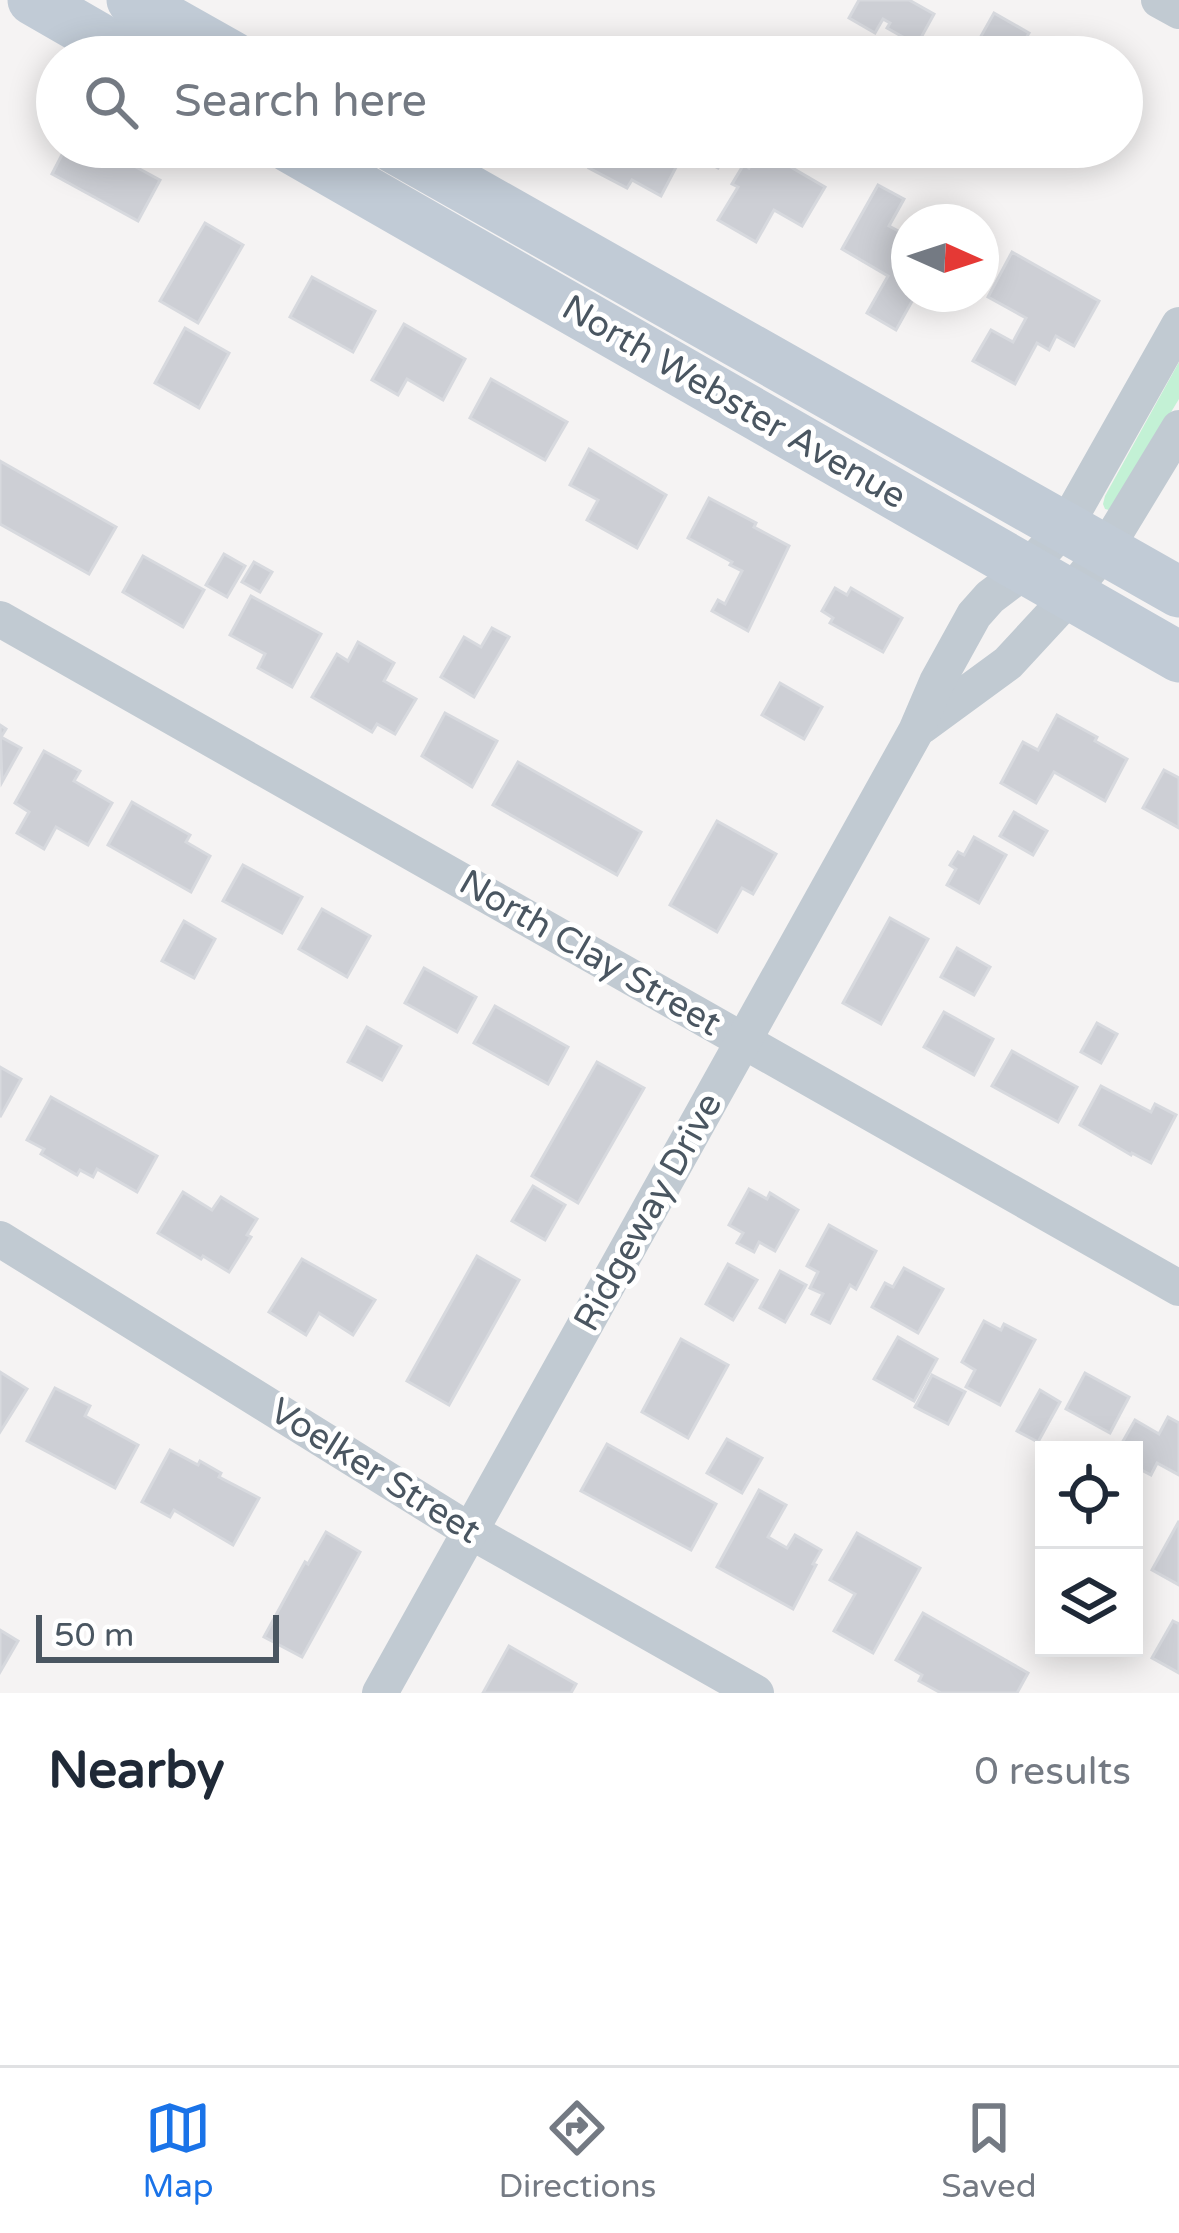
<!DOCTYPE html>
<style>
:root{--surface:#fff;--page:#f2f2f3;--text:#1f2937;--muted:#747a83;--line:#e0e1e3;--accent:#1a73e8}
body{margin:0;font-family:"Varela Round",sans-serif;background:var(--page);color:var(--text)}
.controls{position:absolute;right:36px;bottom:36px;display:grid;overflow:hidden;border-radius:0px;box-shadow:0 6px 30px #0003}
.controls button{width:108px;height:108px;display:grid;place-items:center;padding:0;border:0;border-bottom:3px solid var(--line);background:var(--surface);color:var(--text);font:60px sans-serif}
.compass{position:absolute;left:891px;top:204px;width:108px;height:108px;border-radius:50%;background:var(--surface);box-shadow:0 6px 30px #0003;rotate:93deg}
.scale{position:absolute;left:36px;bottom:30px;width:243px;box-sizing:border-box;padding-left:12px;border:6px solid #4a5661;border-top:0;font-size:33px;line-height:42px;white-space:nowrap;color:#4a5661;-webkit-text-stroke:9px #fff;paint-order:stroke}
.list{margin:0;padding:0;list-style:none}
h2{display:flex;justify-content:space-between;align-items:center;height:156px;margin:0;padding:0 48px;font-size:51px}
h2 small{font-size:39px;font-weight:400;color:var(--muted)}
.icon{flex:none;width:66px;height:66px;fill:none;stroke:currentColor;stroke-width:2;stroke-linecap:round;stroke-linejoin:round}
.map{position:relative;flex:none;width:1179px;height:1693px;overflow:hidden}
.search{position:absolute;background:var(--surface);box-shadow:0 6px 30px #0003;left:36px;right:36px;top:36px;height:132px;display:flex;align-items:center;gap:30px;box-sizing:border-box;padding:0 42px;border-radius:66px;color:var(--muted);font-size:45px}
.sheet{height:372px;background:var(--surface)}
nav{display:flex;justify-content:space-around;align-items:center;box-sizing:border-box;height:168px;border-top:3px solid var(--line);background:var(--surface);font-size:33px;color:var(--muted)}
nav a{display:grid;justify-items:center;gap:6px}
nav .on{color:var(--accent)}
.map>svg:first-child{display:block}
</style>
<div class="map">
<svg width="1179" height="1693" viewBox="0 0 1179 1693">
<rect width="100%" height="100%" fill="#f5f3f3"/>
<polygon fill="#c3f1d5" points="1179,362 1179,399 1114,506 1109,510 1105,509 1103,504 1105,496"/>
<g fill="#cdcfd5" stroke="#d7d9de" stroke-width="3">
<polygon points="859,0 909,0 934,14 917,45 887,28 890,23 883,19 875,33 849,18"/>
<polygon points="994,13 1029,33 1015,57 980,57 984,49 976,45"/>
<polygon points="66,147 99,147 160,180 138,221 52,174"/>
<polygon points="600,147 729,147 718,168 685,150 661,196 632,180 627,188 589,168"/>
<polygon points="760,149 825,187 802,226 774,210 756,242 718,220 738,187 732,184 744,164 749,168"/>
<polygon points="878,185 904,199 889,226 909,237 909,294 916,294 896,330 867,313 888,276 842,249"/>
<polygon points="205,223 243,245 198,323 160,301"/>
<polygon points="1012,252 1099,301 1074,346 1056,336 1049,350 1037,343 1015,384 973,361 991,330 1013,342 1026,318 988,297"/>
<polygon points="312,277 375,311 353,352 290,317"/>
<polygon points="404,324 465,359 443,400 407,379 398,395 372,380"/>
<polygon points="185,328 229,353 199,408 155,383"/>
<polygon points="491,379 567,422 545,460 470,418"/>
<polygon points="589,449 666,495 637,548 587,520 598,500 570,485"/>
<polygon points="0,461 116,527 89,574 0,524"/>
<polygon points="709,498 756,523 754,527 789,546 748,631 712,611 718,600 725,604 742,571 730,565 732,562 688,538"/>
<polygon points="224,554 245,566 227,597 206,585"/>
<polygon points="143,556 204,590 183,627 123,592"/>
<polygon points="254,562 272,572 260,592 242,582"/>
<polygon points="835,588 847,595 851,588 902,618 883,652 830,623 833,618 822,611"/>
<polygon points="251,596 321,634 292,687 258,668 265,654 230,635"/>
<polygon points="492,628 509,637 474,697 441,677 464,637 481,647"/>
<polygon points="358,642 394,663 384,681 416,699 395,734 377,724 372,732 312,697 337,654 348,661"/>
<polygon points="780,683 822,707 804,739 762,715"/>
<polygon points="445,713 497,741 472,787 422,756"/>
<polygon points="1057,715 1097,737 1095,741 1127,759 1105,801 1054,772 1036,803 1001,783 1023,742 1038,750"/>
<polygon points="0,725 6,729 1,737 21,748 2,782"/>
<polygon points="44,751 80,771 74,781 112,803 88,845 56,827 44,849 17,833 29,812 15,803"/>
<polygon points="518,762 641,832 617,875 493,805"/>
<polygon points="1164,770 1179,778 1179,828 1143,808"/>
<polygon points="132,802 190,835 186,842 210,856 191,892 108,845"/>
<polygon points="1014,812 1047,831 1033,855 1000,836"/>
<polygon points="717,821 776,854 753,894 742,888 717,932 670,905"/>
<polygon points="974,837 1006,855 979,903 947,885 956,869 950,865 958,852 964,855"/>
<polygon points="243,865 302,897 282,933 223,901"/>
<polygon points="322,909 370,936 347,977 299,949"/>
<polygon points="890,918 928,939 881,1024 843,1003"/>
<polygon points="184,921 215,939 194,978 162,961"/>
<polygon points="957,948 990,967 974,995 941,977"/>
<polygon points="424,968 476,997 457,1032 405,1003"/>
<polygon points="495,1006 568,1047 548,1084 474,1043"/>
<polygon points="944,1012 993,1039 974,1075 924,1047"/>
<polygon points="1097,1023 1117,1034 1101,1063 1081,1052"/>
<polygon points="367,1027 401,1046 382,1080 348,1062"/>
<polygon points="1012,1051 1077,1087 1058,1122 992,1086"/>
<polygon points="597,1062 644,1088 578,1203 532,1176"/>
<polygon points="0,1067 21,1079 0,1117"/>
<polygon points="1101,1086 1151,1112 1155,1104 1176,1115 1151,1163 1132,1153 1131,1155 1080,1125"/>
<polygon points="51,1097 157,1156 137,1192 97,1169 93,1177 80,1170 77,1175 41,1154 44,1149 27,1140"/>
<polygon points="533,1186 565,1205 545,1240 512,1221"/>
<polygon points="749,1189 767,1199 770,1193 798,1210 775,1251 759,1242 754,1252 737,1243 743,1233 729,1225"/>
<polygon points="183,1192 212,1210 221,1197 257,1219 247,1235 251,1237 229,1272 203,1256 201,1259 158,1233"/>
<polygon points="829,1225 876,1251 856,1289 850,1285 830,1323 812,1314 823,1294 810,1288 818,1272 807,1266"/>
<polygon points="477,1256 519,1280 449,1405 407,1381"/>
<polygon points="302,1259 375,1300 353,1335 319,1313 306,1335 269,1312"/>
<polygon points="728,1264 757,1280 733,1320 706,1304"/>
<polygon points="904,1268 943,1289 918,1333 872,1307 885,1283 893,1287"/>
<polygon points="780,1271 806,1285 785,1322 760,1308"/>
<polygon points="984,1321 1001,1330 1004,1324 1035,1340 1000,1405 966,1387 975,1370 962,1362"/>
<polygon points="898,1337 937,1359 914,1401 874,1379"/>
<polygon points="681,1339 728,1365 688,1438 642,1412"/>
<polygon points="0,1372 27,1389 0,1432"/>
<polygon points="1085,1373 1129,1397 1110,1433 1066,1409"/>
<polygon points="932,1375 965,1392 948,1424 915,1407"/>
<polygon points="55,1388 90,1406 85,1416 138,1445 115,1488 27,1441"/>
<polygon points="1040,1390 1060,1402 1038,1442 1017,1431"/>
<polygon points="1168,1417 1179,1423 1179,1475 1157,1463 1151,1475 1134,1466 1134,1450 1118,1450 1135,1420 1159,1434"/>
<polygon points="727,1439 762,1458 742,1493 707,1473"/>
<polygon points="607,1444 716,1504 691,1550 581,1491"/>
<polygon points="170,1450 198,1465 200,1461 221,1473 219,1477 259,1498 233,1545 174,1510 170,1517 142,1502"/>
<polygon points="759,1490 786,1505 768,1537 787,1548 795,1535 821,1550 813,1564 816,1565 793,1609 717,1567"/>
<polygon points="1179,1521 1179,1585 1152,1570"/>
<polygon points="326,1532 360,1552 302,1657 264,1637 305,1562 308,1564"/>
<polygon points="857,1533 920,1568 873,1653 834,1631 855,1594 830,1580"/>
<polygon points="923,1613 1028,1673 1017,1693 941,1693 919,1681 922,1675 896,1660"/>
<polygon points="1173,1621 1179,1624 1179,1673 1152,1658"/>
<polygon points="0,1630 18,1641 0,1672"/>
<polygon points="509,1646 576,1684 571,1693 483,1693"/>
</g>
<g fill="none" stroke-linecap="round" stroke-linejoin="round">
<g stroke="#c1cad2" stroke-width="36">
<polyline points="1159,0 1179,11"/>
<polyline points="0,619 1179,1288"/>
<polyline points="922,726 1008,663 1057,610 1105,550 1179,428"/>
<polyline points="0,1239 470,1531 756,1693"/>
<polyline points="380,1693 916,731 937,682 974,615 990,597 1026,570 1065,527 1179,325"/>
</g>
<g stroke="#c1cbd6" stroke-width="51">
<polyline points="33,0 132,57"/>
<polyline points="132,0 233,57"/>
<polyline points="289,147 1179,657"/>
<polyline points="393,147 1179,592"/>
</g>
</g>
<g text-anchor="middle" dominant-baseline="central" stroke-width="10" stroke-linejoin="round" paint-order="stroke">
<g font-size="36" fill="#4a5661" stroke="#fff">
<text transform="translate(734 402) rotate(30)">North Webster Avenue</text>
<text transform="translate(590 953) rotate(30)">North Clay Street</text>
<text transform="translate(648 1212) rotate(-61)">Ridgeway Drive</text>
<text transform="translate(375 1471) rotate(32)">Voelker Street</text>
</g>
</g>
</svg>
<div class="controls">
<button><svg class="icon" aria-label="locate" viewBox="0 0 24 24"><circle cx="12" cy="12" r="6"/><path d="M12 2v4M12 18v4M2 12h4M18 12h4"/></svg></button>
<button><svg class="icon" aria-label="layers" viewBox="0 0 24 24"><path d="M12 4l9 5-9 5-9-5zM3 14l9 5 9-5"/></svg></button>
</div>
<svg class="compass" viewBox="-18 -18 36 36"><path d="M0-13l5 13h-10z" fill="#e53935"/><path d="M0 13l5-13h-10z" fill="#747a83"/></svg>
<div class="scale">50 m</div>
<div class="search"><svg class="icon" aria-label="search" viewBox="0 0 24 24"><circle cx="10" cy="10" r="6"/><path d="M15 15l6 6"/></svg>Search here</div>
</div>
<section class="sheet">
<h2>Nearby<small>0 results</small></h2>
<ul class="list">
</ul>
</section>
<nav>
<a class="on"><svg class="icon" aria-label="map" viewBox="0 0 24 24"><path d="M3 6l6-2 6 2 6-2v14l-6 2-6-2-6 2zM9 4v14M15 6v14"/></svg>Map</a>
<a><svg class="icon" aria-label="directions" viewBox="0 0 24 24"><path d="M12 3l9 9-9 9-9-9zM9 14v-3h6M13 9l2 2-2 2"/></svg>Directions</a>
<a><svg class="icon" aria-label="saved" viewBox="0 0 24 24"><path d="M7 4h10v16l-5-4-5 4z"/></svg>Saved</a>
</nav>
